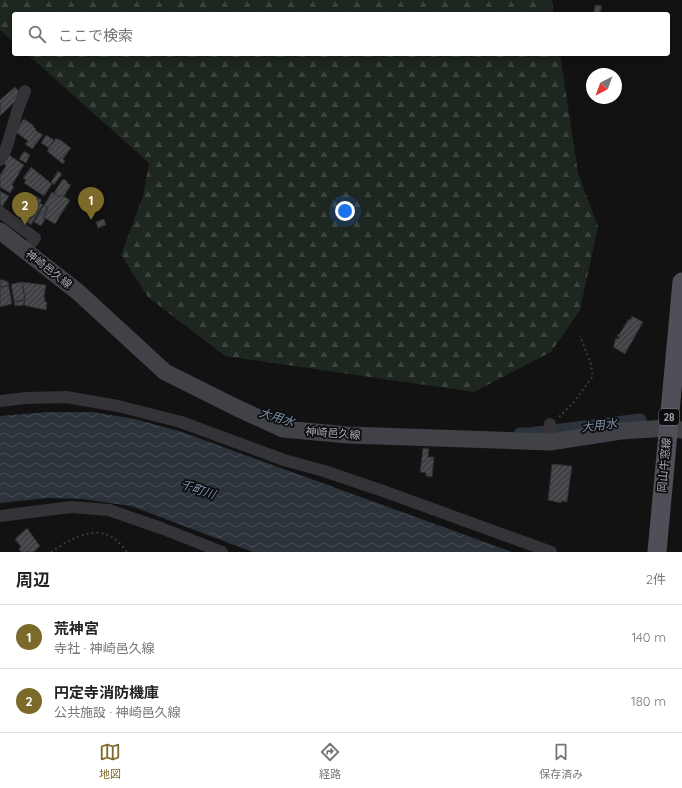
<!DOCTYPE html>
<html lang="ja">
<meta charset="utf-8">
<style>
:root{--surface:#fff;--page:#f6f6f6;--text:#222;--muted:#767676;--line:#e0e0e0;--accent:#7c6a2a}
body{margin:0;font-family:Quicksand,"Noto Sans JP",sans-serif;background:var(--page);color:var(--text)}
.compass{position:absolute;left:586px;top:68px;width:36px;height:36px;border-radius:50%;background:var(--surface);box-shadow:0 2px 10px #0003;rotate:221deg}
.you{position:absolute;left:345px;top:211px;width:14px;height:14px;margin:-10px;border:3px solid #fff;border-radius:50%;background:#1a73e8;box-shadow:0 0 0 6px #1a73e833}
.badge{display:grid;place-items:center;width:26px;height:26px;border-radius:50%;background:var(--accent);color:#fff;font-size:13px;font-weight:700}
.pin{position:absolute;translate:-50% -33px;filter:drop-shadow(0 1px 2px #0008)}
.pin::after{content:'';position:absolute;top:21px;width:14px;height:12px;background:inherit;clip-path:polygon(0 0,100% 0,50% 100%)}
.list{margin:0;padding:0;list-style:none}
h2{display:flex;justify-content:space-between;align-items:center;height:52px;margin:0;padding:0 16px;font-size:17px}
h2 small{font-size:13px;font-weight:400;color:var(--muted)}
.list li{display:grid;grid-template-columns:26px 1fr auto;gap:12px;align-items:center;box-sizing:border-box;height:64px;padding:0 16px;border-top:1px solid var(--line)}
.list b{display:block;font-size:15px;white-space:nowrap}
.list p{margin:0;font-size:13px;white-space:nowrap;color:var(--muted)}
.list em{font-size:13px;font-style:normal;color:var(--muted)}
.icon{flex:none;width:22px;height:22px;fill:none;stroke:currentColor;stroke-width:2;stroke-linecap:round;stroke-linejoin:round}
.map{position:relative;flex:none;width:682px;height:552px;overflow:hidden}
.search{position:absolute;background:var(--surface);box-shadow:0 2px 10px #0003;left:12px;right:12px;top:12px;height:44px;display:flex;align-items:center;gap:10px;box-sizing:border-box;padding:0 14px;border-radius:4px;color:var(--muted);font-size:15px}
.sheet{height:180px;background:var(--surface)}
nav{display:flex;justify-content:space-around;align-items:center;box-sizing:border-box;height:56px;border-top:1px solid var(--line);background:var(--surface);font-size:11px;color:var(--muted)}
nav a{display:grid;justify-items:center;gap:2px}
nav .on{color:var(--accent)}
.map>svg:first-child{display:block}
</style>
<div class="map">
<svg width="682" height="552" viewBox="0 0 682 552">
<defs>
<pattern id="forest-firs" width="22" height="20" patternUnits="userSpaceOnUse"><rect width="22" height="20" fill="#1e2620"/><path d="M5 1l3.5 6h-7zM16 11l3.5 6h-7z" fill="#3c433e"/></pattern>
<pattern id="water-waves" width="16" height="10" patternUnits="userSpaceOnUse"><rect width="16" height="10" fill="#2c333b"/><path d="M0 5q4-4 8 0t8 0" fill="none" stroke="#484e55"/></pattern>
<pattern id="building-hatch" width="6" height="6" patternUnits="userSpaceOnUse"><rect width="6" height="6" fill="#414246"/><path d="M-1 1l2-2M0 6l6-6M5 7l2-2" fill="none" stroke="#595a5e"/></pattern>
</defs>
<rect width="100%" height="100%" fill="#121213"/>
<g fill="url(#forest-firs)">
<polygon points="0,0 552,0 554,14 14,14 14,43 0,30"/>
<polygon points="27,54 560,54 578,173 598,227 580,310 551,352 474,392 225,356 148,297 121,255 143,196 149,163"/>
</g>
<polygon fill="url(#water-waves)" points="48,412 92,412 135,419 182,432 512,552 253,552 131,506 82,499 47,498 0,503 0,416"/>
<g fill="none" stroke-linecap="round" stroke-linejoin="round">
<polyline stroke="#2c333b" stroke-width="13" points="520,434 529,434 640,420"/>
</g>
<g fill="url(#building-hatch)" stroke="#2c2c2f">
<polygon points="595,5 602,6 600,13 594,12"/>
<polygon points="15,87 22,95 0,116 0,100"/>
<polygon points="24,119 33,125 33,126 36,129 35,130 43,135 32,149 25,144 28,141 17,133 20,124"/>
<polygon points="46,135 54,140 49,148 41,143"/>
<polygon points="56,138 58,140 59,139 71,148 63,159 65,161 63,164 47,151"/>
<polygon points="24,151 30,155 26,163 19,159"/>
<polygon points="9,155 24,165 12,185 14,187 10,193 0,187 0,175 6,166 4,164"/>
<polygon points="31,167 52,184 44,196 24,183 26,180 23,178"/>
<polygon points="58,171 62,174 54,185 51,182"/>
<polygon points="64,179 68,182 67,183 71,185 64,196 62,195 60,197 54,193 62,180"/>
<polygon points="0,191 9,196 2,207 0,205"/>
<polygon points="52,192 60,197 62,195 70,200 55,224 43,217 48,208 44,205"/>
<polygon points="34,195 42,200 40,203 43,205 31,225 17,216 29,197 32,198"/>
<polygon points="44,205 48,208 43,217 45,219 41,226 34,222"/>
<polygon points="104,219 106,225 98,228 96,222"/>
<polygon points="0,280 5,280 6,282 8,281 9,286 0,287"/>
<polygon points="22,282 46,285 44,296 45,301 47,303 46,310 26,306 24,304 24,301 25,300"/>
<polygon points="22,282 25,300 14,302 11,284"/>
<polygon points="9,286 12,304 0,307 0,287"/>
<polygon points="24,300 24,305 15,306 14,302"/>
<polygon points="632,316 643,322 625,354 613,347 615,343 614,343 616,338 618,339 619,337 617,336 618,334 619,335 628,320 631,319"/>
<polygon points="423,448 429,449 428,457 434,457 432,477 426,476 426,473 420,472"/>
<polygon points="552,464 572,466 567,502 561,501 561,503 548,500"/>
<polygon points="27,528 40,546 34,552 21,552 19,549 21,547 15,539"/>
</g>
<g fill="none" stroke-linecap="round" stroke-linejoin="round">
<g stroke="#393a3f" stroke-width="2" stroke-dasharray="2 3" stroke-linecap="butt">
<polyline points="559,417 574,402 593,376 591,364 580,336"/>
<path d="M51,552C68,541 91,525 112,537C117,540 123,547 127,552"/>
</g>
<g stroke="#333338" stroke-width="12">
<polyline points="0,160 6,149 18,109 25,91"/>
<polyline points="0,212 35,238 25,251"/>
<polyline points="0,401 26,398 66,397 118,406 181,422 284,460 324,471 383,491 551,552"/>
<polyline points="550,442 550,424"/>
<polyline points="0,516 71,507 109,510 161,528 222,552"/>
</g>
<polyline stroke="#414248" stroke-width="17" points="0,231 78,292 165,372 237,408 283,429 348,435 550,442 621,431 668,428 682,430"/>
<polyline stroke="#4f5057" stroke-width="19" points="657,552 682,282"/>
</g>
<g text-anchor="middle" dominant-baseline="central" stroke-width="3.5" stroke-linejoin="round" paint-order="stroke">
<rect fill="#0d0d0e" stroke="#777982" stroke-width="1" x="659" y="409" width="20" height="16" rx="3"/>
<g font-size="10" font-weight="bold" fill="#a4a7b3">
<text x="669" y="417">28</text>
</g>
<g font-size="11" fill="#a4a7b3" stroke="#0d0d0e">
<text transform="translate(49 269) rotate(38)">神崎邑久線</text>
<text transform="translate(333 433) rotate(4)">神崎邑久線</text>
<text transform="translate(664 465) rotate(-85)">岡山牛窓線</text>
</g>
<g font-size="12" font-style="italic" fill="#7b90ad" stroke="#0d0d0e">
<text transform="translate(277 417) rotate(17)">大用水</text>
<text transform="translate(599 425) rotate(-7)">大用水</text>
<text transform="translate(198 489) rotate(18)">千町川</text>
</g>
</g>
</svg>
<svg class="compass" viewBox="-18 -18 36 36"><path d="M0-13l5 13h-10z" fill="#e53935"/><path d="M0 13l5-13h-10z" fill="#767676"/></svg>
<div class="you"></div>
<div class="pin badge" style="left:91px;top:220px">1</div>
<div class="pin badge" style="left:25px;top:225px">2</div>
<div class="search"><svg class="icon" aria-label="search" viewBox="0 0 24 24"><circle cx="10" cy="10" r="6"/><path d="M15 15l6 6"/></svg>ここで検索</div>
</div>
<section class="sheet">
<h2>周辺<small>2件</small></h2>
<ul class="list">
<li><span class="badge">1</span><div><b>荒神宮</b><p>寺社 · 神崎邑久線</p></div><em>140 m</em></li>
<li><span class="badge">2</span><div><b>円定寺消防機庫</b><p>公共施設 · 神崎邑久線</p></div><em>180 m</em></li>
</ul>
</section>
<nav>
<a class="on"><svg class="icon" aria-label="map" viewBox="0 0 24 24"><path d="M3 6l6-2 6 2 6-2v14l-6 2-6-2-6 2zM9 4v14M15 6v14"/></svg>地図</a>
<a><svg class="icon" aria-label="directions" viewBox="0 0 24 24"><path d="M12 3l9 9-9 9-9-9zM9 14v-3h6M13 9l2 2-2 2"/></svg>経路</a>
<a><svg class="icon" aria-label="saved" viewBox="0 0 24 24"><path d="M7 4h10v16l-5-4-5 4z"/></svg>保存済み</a>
</nav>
